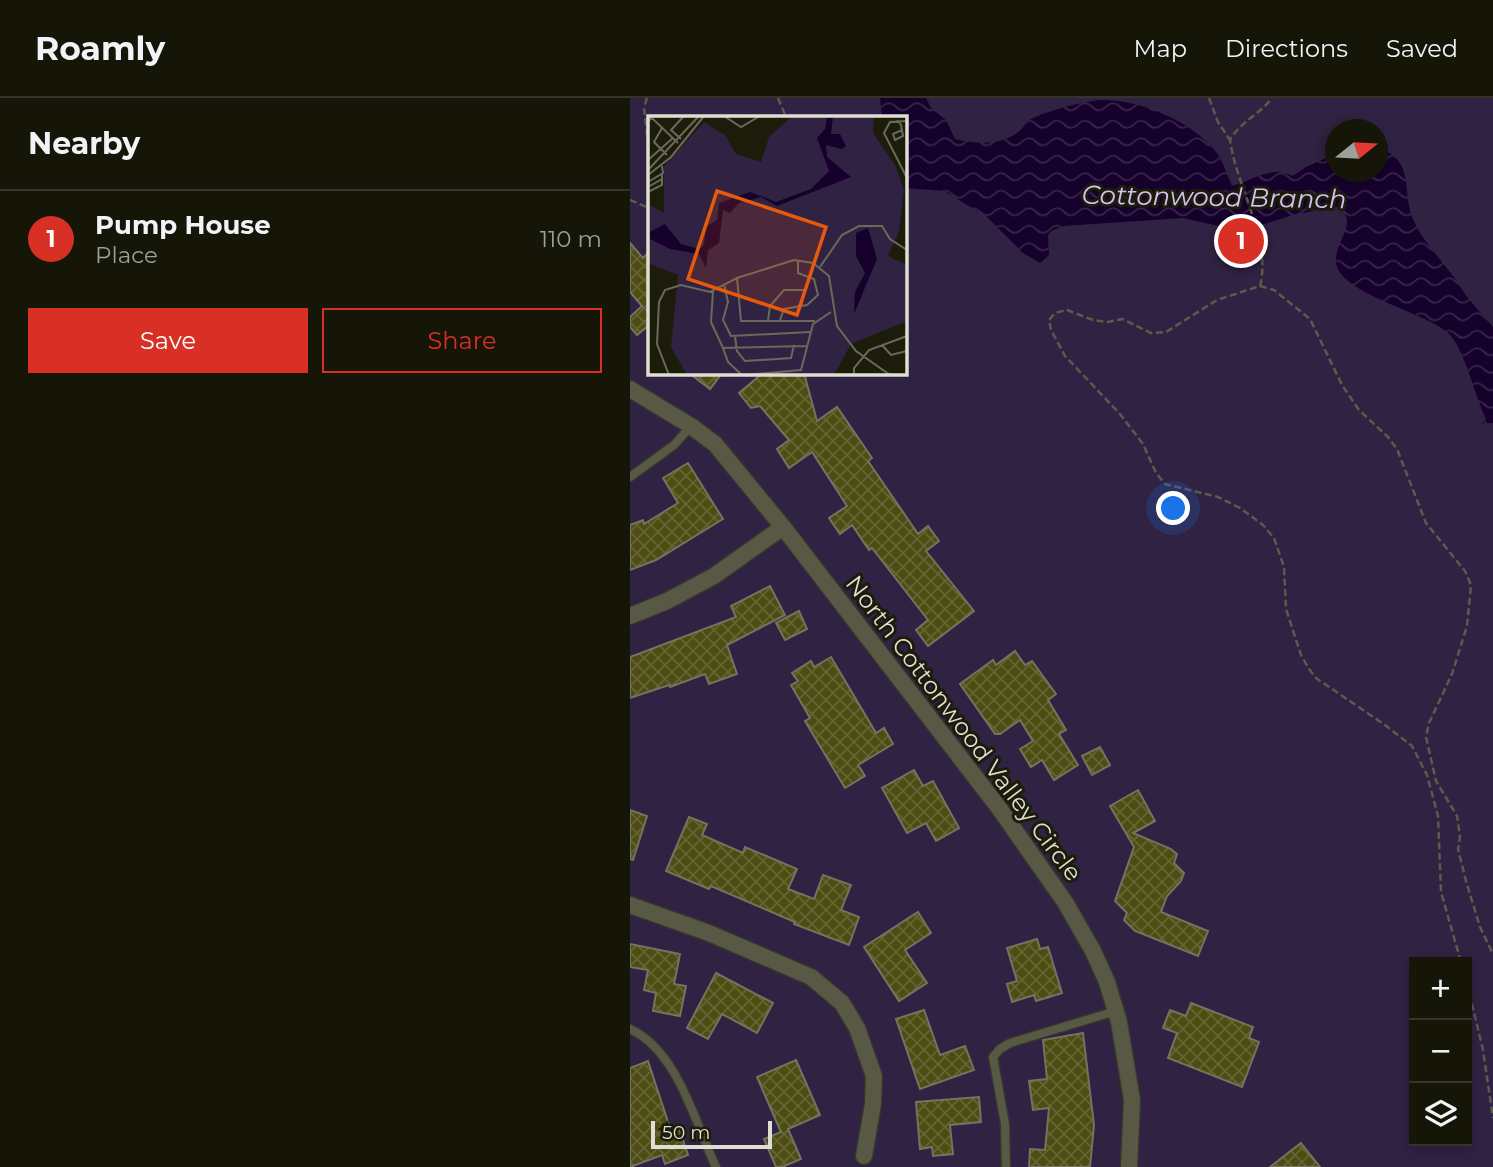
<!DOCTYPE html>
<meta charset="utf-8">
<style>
:root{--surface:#151508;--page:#222216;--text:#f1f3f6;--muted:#9d9f9c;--line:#343429;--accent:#d93025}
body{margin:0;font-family:Montserrat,sans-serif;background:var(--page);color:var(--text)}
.controls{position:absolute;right:21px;bottom:21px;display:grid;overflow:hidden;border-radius:0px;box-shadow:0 4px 10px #0003}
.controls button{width:63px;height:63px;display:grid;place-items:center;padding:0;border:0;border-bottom:2px solid var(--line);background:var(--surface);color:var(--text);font:35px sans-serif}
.compass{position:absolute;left:695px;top:21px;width:63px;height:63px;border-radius:50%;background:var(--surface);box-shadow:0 4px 10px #0003;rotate:72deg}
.scale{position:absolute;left:21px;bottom:18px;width:121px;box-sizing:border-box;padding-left:7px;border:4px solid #deded3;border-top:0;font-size:19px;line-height:24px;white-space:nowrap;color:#deded3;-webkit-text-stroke:5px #1c1c0b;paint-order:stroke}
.you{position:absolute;left:544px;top:411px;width:24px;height:24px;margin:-18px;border:5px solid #fff;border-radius:50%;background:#1a73e8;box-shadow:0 0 0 10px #1a73e833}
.badge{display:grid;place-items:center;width:46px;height:46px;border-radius:50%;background:var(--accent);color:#fff;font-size:23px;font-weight:700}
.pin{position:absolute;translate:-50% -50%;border:4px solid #fff;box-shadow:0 2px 7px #0006}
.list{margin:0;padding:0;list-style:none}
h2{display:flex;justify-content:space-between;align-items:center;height:91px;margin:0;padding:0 28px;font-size:30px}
h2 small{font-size:23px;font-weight:400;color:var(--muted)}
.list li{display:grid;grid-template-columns:46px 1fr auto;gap:21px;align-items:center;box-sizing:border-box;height:98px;padding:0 28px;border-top:2px solid var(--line)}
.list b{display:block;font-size:26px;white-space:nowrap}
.list p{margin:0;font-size:23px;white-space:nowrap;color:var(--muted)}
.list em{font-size:23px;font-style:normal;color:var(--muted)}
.actions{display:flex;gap:14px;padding:21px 28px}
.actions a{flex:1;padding:16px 0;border:2px solid var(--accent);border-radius:0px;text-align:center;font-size:24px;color:var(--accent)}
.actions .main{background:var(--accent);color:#fff}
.icon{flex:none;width:38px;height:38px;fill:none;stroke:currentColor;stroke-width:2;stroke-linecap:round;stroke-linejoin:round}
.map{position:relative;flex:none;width:863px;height:1069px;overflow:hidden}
header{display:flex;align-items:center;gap:42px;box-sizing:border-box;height:98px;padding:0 35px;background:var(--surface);border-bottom:2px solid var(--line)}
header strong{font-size:33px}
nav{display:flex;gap:38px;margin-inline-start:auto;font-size:24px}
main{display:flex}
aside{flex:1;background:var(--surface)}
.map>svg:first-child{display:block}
</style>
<header>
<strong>Roamly</strong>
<nav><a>Map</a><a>Directions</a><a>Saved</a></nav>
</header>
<main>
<aside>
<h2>Nearby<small></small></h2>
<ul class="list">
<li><span class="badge">1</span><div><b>Pump House</b><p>Place</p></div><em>110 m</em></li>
</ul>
<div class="actions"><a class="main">Save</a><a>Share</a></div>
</aside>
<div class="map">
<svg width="863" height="1069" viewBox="0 0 863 1069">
<defs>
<pattern id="water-waves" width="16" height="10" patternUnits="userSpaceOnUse" patternTransform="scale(1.75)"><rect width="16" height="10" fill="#16002c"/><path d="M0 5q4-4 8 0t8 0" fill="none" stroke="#37254a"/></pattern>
<pattern id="building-cross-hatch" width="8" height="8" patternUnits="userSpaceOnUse" patternTransform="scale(1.75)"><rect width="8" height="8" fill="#4c4c13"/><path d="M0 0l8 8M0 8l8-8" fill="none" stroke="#656534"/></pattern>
</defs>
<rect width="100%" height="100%" fill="#1c1c0b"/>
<path fill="#302242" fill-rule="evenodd" d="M0,0H863V1069H0ZM19,19H275V275H19ZM706,32H748V74H706ZM784,864H837V1043H784Z"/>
<path fill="url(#water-waves)" d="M250,0H296L301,10L316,22L325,41C345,46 369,48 387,35C393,31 396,23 403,20C418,13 454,3 471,2C509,1 562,23 586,54C593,63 597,77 602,88C623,82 642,67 663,78L676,69L705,56L706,74H748V49C786,64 771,90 783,121C792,142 807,157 820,174C826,181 830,189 835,196C844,208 854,218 863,229V325L852,326L856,321C845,299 834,248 817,234C792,213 711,196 706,165C704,151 716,138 717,124L716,118L711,110L705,109L663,117L599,137L588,128L553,120L434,128L421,133L418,137L419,157L410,165L393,155L357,119L314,93L275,90V19H252Z"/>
<g fill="url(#building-cross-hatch)" stroke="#73745f" stroke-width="2">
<polygon points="0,145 13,160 19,154 19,227 7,237 0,229 0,219 12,208 0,194"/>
<polygon points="59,275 92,275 80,291"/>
<polygon points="133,275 174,275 187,323 207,309 242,360 238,363 288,436 298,428 309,443 296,453 344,513 298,548 286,532 298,522 242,450 239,452 222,427 210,436 199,420 217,408 182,354 159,370 147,351 159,342 130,308 121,310 109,295"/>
<polygon points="58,365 93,421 26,462 0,472 0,427 13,422 14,426 48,405 33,380"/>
<polygon points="140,488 155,517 97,547 107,576 79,586 75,576 40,589 39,587 0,600 0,559 106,519 101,508"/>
<polygon points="169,513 177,531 155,542 146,525"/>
<polygon points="385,553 395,567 402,563 426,596 418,602 436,632 429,636 448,667 424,682 412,662 401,669 390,651 403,643 390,622 370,636 365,636 330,586 363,562 366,567"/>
<polygon points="201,559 246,635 254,630 263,646 228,667 235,678 215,690 175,623 180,620 161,587 168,583 162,575 181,563 184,569"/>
<polygon points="470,649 480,667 462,677 452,658"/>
<polygon points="284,672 293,688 303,683 329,730 306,743 296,725 277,735 252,690"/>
<polygon points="508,692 525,723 503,735 541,751 547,756 544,765 554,775 551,783 537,798 531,814 578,833 568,858 505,833 494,822 497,815 485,803 504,749 480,708"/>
<polygon points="0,712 17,718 3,762 0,761"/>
<polygon points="59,719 77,726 72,737 113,755 115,749 167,771 158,791 184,801 193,777 221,787 211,812 229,819 219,847 164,826 165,824 81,788 79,791 36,773"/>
<polygon points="288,814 301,835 275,852 297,885 269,903 234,849"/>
<polygon points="407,841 410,851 418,849 432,895 406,903 404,897 382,904 377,886 387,883 377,850"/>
<polygon points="0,846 50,856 44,886 56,888 50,918 23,913 26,895 14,892 18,872 0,869"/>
<polygon points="86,875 143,905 127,935 92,916 78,941 57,930"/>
<polygon points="561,905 623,929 619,940 629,944 612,989 538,960 547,935 533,930 540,912 556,918"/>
<polygon points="294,912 310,957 335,948 344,972 290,991 266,921"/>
<polygon points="453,935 464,1027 460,1069 399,1069 400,1051 415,1052 419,1010 403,1012 399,983 417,981 413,942"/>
<polygon points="166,962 190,1017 158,1031 171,1061 152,1069 146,1069 134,1041 151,1034 127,979"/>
<polygon points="18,963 41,1033 49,1030 58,1057 35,1066 32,1057 0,1069 0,970"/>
<polygon points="349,999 351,1024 320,1027 323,1056 303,1058 302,1049 290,1051 286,1004"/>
<polygon points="671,1045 690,1069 640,1069"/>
</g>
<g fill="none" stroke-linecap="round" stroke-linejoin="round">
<g stroke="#36362e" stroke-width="11">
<g id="lane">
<polyline points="0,379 44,347 61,328"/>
<path d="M0,931C48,953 65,1025 86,1069"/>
<polyline points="376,1069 375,1026 363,959 370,951 380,945 486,913"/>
</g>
</g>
<g stroke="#36362e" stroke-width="19">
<g id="street">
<polyline points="0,291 61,328 85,346 153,429 369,710 435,804 463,853 477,884 489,924 502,1002 499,1069"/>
<polyline points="0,518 37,503 84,478 153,429"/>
<polyline points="0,807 79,835 181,879 212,905 227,930 244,978 243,1006 234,1058"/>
</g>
</g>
<g stroke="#5b5b4b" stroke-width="2.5" stroke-dasharray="7 3.5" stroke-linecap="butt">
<polyline points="17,0 14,10 19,54"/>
<polyline points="148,0 156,19"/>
<polyline points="579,0 588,24 600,42"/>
<polyline points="0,102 19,110"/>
<path d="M630,188C642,142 606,88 600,42C610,24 630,16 642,0"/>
<polyline points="831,864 811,794 808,718 797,677 782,648 755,627 686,580 679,571 671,557 656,511 654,469 644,440 633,427 610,410 588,399 535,386 526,375 513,346 490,316 435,258 421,232 419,222 425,215 437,212 463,222 478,224 492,221 521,235 536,234 587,202 630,188 644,192 680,221 712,287 729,312 758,339 767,351 796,425 835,473 841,487 837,528 822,576 799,625 796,639 806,683 827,718 830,738 828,751 836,783 850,829 863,856"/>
<polyline points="837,885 853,952 863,1020"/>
</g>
<use href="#lane" stroke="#585945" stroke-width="8"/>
<use href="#street" stroke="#585945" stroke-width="16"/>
</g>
<g text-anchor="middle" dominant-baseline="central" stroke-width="6" stroke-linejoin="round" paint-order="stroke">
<g font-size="24" fill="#deded3" stroke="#1c1c0b">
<text transform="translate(334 630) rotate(53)">North Cottonwood Valley Circle</text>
</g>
<g font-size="26" font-style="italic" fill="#d6c1f5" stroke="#1c1c0b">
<text transform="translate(584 99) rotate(1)">Cottonwood Branch</text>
</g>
</g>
<g transform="translate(18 18)">
<rect width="259" height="259" fill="#1c1c0b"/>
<path d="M144,0H226L225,17L247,49L256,74L251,115L240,140L259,149V205L203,228L186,259H39L23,231L30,159L0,147V88L16,97V50L56,6L77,19L88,38L113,46L121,21Z" fill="#302242"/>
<path d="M179,0H185L183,18H192L198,30L194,33L178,29L179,41L203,61L129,90L113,81L91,87L82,97L75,94L71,127L60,134L58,152L51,138L22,133L0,122V117L17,108L33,128L51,133L56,129L58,111L69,104L71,87L102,76L128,86L163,73L181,55L169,22L177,13ZM220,112L229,143L206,198L207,176L217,157L208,140V117Z" fill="#16002c"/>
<path fill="none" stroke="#6a6a5b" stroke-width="2" d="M76,0L93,11L112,0M249,4L253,9L255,20L247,24L245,18L254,14M0,5L4,2L30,27M259,5L242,6L236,17L259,62M14,12L6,26L19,39M33,23L23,14L36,0M0,44L25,22M0,54L51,0M0,59L23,41L56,0M0,66L15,57L14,50M0,71L14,63V58M0,76L14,69V63M172,151L194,119L211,110H234L242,123L259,134M89,162L93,205H167M76,168L80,186L75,204L83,220L162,216M65,175L63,206L75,232L159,230M132,204L136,193L159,189L170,179L166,163L150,157V144M120,205L122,190L136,174H156M87,220L89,235L97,245L143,242L146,229M234,229L243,239L259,235M75,232L80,246L94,259M21,259L9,228L11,186L17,174L33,169L62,176L89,162L146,144L165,147L181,160L189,210L208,235L242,259M96,259L153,254L165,208L183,196M206,259V252L221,234L259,220"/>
<path fill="#e8590c" fill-opacity="0.15" stroke="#e8590c" stroke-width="3.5" d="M69,75L178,111L149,199L40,163Z"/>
<rect width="259" height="259" fill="none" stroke="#deded3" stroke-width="3.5"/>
</g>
</svg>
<div class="controls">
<button>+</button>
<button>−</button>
<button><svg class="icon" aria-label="layers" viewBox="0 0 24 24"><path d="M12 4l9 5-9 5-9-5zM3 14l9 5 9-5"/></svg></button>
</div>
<svg class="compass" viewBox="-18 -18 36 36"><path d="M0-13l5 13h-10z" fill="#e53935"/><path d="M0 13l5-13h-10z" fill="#9d9f9c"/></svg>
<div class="scale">50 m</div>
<div class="you"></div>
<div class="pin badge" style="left:611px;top:143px">1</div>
</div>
</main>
